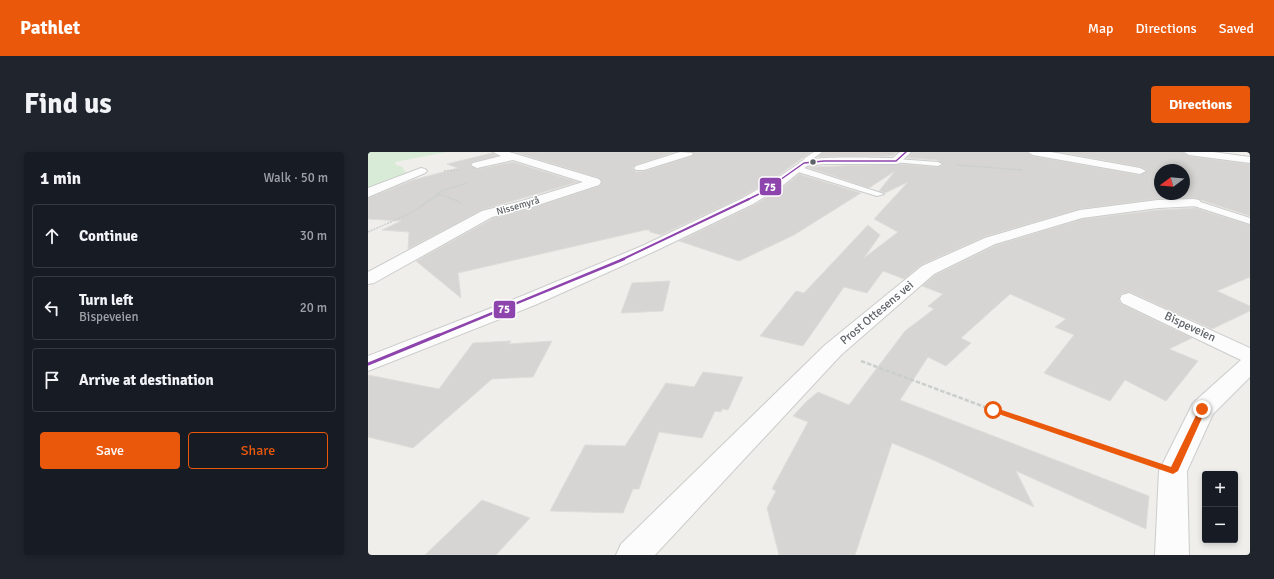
<!DOCTYPE html>
<meta charset="utf-8">
<style>
:root{--surface:#171b24;--page:#20242c;--text:#f1f3f6;--muted:#9ea1a6;--line:#363941;--accent:#ea580c}
body{margin:0;font-family:Signika,sans-serif;background:var(--page);color:var(--text)}
.controls{position:absolute;right:12px;bottom:12px;display:grid;overflow:hidden;border-radius:4px;box-shadow:0 2px 6px #0003}
.controls button{width:36px;height:36px;display:grid;place-items:center;padding:0;border:0;border-bottom:1px solid var(--line);background:var(--surface);color:var(--text);font:20px sans-serif}
.compass{position:absolute;left:786px;top:12px;width:36px;height:36px;border-radius:50%;background:var(--surface);box-shadow:0 2px 6px #0003;rotate:254deg}
.stop{position:absolute;width:12px;height:12px;margin:-9px;border:3px solid #ea580c;border-radius:50%;background:#fff}
.stop.end{background:#ea580c;border-color:#fff;box-shadow:0 1px 4px #0008}
.list{margin:0;padding:0;list-style:none}
h2{display:flex;justify-content:space-between;align-items:center;height:52px;margin:0;padding:0 16px;font-size:17px}
h2 small{font-size:13px;font-weight:400;color:var(--muted)}
.list li{display:grid;grid-template-columns:26px 1fr auto;gap:12px;align-items:center;box-sizing:border-box;height:64px;margin:0 8px 8px;padding:0 8px;border:1px solid var(--line);border-radius:4px}
.list b{display:block;font-size:15px;white-space:nowrap}
.list p{margin:0;font-size:13px;white-space:nowrap;color:var(--muted)}
.list em{font-size:13px;font-style:normal;color:var(--muted)}
.actions{display:flex;gap:8px;padding:12px 16px}
.actions a{flex:1;padding:9px 0;border:1px solid var(--accent);border-radius:4px;text-align:center;font-size:14px;color:var(--accent)}
.actions .main{background:var(--accent);color:#fff}
.icon{flex:none;width:22px;height:22px;fill:none;stroke:currentColor;stroke-width:2;stroke-linecap:round;stroke-linejoin:round}
.map{position:relative;flex:none;width:882px;height:403px;overflow:hidden;border-radius:4px}
header{display:flex;align-items:center;gap:24px;box-sizing:border-box;height:56px;padding:0 20px;background:var(--accent);color:#fff}
header strong{font-size:19px}
nav{display:flex;gap:22px;margin-inline-start:auto;font-size:14px}
.intro{display:flex;align-items:center;justify-content:space-between;box-sizing:border-box;height:96px;padding:0 24px}
h1{margin:0;font-size:28px}
.button{padding:10px 18px;border-radius:4px;background:var(--accent);color:#fff;font-size:14px;font-weight:700}
main{display:flex;gap:24px;padding:0 24px}
aside{flex:1;background:var(--surface);border-radius:4px;box-shadow:0 2px 6px #0003}
.map>svg:first-child{display:block}
</style>
<header>
<strong>Pathlet</strong>
<nav><a>Map</a><a>Directions</a><a>Saved</a></nav>
</header>
<div class="intro"><h1>Find us</h1><a class="button">Directions</a></div>
<main>
<aside>
<h2>1 min<small>Walk · 50 m</small></h2>
<ul class="list">
<li><svg class="icon" aria-label="ahead" viewBox="0 0 24 24"><path d="M12 20V5M6 11l6-6 6 6"/></svg><div><b>Continue</b></div><em>30 m</em></li>
<li><svg class="icon" aria-label="left" viewBox="0 0 24 24"><path d="M17 20v-9H6M10 6l-5 5 5 5"/></svg><div><b>Turn left</b><p>Bispeveien</p></div><em>20 m</em></li>
<li><svg class="icon" aria-label="arrive" viewBox="0 0 24 24"><path d="M6 21V4h12l-3 4 3 4H6"/></svg><div><b>Arrive at destination</b></div></li>
</ul>
<div class="actions"><a class="main">Save</a><a>Share</a></div>
</aside>
<div class="map">
<svg width="882" height="403" viewBox="0 0 882 403">
<rect width="100%" height="100%" fill="#efeeea"/>
<polygon fill="#d8ebd6" points="0,0 79,0 27,10 28,13 35,15 36,19 41,22 0,39"/>
<g fill="#d6d5d3" stroke="#deddd9" fill-rule="evenodd">
<polygon points="146,0 307,0 268,13 264,16 268,20 276,19 324,4 326,0 443,0 404,28 374,45 293,83 282,80 282,78 277,78 90,121 93,146 48,109 125,66 164,56 231,34 234,31 231,26"/>
<polygon points="455,0 530,0 524,4 450,5"/>
<path d="M544,0H659L665,4L772,23L779,18L772,15L691,0H815L821,4L882,12V64L826,46L790,47L712,57L616,85L553,113L536,127L515,119L499,141L476,135L435,194L392,184L428,139L436,141L500,73L512,83L496,106L530,80L506,67L540,30L517,41L511,39L527,19L501,36L439,15L533,12L570,15L575,13L570,8L539,6ZM792,18H816V42H792Z"/>
<polygon points="124,1 129,4 105,10 102,13 109,17 145,10 210,30 114,58 40,97 41,80 14,78 33,69 0,67 0,46 45,28 90,16 79,12"/>
<polygon points="431,22 493,41 426,83 371,109 311,89 386,53 415,35"/>
<polygon points="827,56 882,73 882,125 849,139 882,154 882,159 844,177 762,140 753,142 751,148 753,152 824,186 801,197 830,209 798,249 757,228 742,249 676,221 706,183 687,175 698,167 642,142 593,186 603,191 578,214 560,205 532,248 781,344 778,377 648,319 666,355 563,307 524,291 487,403 411,403 399,356 408,339 404,337 440,270 425,264 438,250 450,240 481,253 537,179 566,157 560,154 575,142 554,134 567,123 628,93 714,67 790,58"/>
<polygon points="302,129 295,159 253,161 264,131"/>
<polygon points="143,189 141,192 184,189 165,225 124,227 45,296 0,285 0,223 71,237 105,191"/>
<polygon points="335,220 375,225 360,258 354,257 353,260 347,259 334,286 291,280 271,337 265,337 255,361 182,359 217,293 257,294 298,231 326,235"/>
<polygon points="114,348 162,366 128,403 57,403"/>
</g>
<g fill="none" stroke-linecap="round" stroke-linejoin="round">
<g stroke="#cbcccc" stroke-width="2">
<g id="service">
<polygon points="446,0 454,0 438,12 434,12 433,11 437,6"/>
<polygon points="528,7 570,10 574,12 570,14 526,10 525,9"/>
<polygon points="427,15 433,15 516,42 509,44 427,19"/>
<polygon points="826,48 882,66 882,72 823,53 822,51"/>
</g>
</g>
<g stroke="#cbcccc" stroke-width="2">
<g id="minor">
<polygon points="125,0 141,0 231,27 233,30 231,33 164,55 124,65 6,131 0,132 0,120 114,59 154,49 215,30 145,8 109,16 103,13 105,11 133,4"/>
<polygon points="312,0 325,1 324,3 276,18 268,18 266,16 268,14"/>
<path d="M532,0H543L532,11L528,12H456L436,14L431,11C437,3 511,6 525,6Z"/>
<polygon points="660,0 683,0 772,16 778,19 772,22 665,3"/>
<polygon points="816,0 845,0 882,5 882,11 821,3"/>
<polygon points="53,16 57,17 59,19 57,21 0,45 0,36"/>
<polygon points="826,47 831,48 833,51 831,54 790,56 714,66 627,92 566,122 473,203 287,403 248,403 253,392 457,193 554,114 617,86 712,58 790,48"/>
<polygon points="761,141 882,196 882,225 845,262 819,319 821,403 787,403 791,319 825,251 873,208 754,151 752,147 754,143"/>
</g>
</g>
<g stroke="#cbcccc" stroke-width="2">
<polygon id="tertiary" points="436,8 440,9 441,11 440,13 414,34 385,52 285,100 167,153 0,219 0,204 154,144 274,94 375,46 405,29"/>
</g>
<g stroke="#cacfcc" stroke-width="1.5" stroke-dasharray="2 1" stroke-linecap="butt">
<polyline points="589,13 654,18"/>
<polyline points="76,19 89,18"/>
<polyline points="68,43 75,43 93,51"/>
<polyline points="0,80 45,60 76,38 99,31"/>
</g>
<polyline stroke="#cacfcc" stroke-width="2.5" stroke-dasharray="4.5 2" stroke-linecap="butt" points="493,209 625,258 693,281"/>
<polyline stroke="#cacfcc" stroke-width="3.5" stroke-dasharray="5.5 2.5" stroke-linecap="butt" points="690,280 776,309"/>
<use href="#service" fill="#fdfcfc" fill-rule="evenodd"/>
<use href="#minor" fill="#fdfcfc" fill-rule="evenodd"/>
<use href="#tertiary" fill="#fdfcfc" fill-rule="evenodd"/>
<g stroke="#fff" stroke-width="3">
<polyline id="bus-1-far3" points="379,48 395,40 436,11 456,9 528,9 538,0"/>
</g>
<g stroke="#fff" stroke-width="4">
<polyline id="bus-1-far2" points="253,108 381,47"/>
</g>
<g stroke="#fff" stroke-width="5">
<polyline id="bus-1-far1" points="69,184 256,107"/>
</g>
<g stroke="#fff" stroke-width="6">
<polyline id="bus-1" points="0,212 71,183"/>
</g>
<use href="#bus-1-far3" stroke="#8e44ad" stroke-width="1.5"/>
<use href="#bus-1-far2" stroke="#8e44ad" stroke-width="2"/>
<use href="#bus-1-far1" stroke="#8e44ad" stroke-width="2.5"/>
<use href="#bus-1" stroke="#8e44ad" stroke-width="3"/>
</g>
<polygon fill="#ea580c" points="625,255 803,315 832,255 834,255 838,257 810,319 805,322 622,259 621,258"/>
<circle fill="#5f6368" stroke="#fff" stroke-width="1.5" cx="445" cy="10" r="3.5"/>
<g text-anchor="middle" dominant-baseline="central" stroke-width="3" stroke-linejoin="round" paint-order="stroke">
<g font-size="10" fill="#5f6368" stroke="#fff">
<text transform="translate(150 54) rotate(-16)">Nissemyrå</text>
</g>
<g font-size="12" fill="#5f6368" stroke="#fff">
<text transform="translate(509 161) rotate(-40)">Prost Ottesens vei</text>
<text transform="translate(822 175) rotate(25)">Bispeveien</text>
</g>
</g>
<g stroke="#fff" stroke-width="1.5">
<rect x="391" y="25" width="23" height="19" rx="4" fill="#8e44ad"/>
<rect x="125" y="148" width="23" height="19" rx="4" fill="#8e44ad"/>
</g>
<g font-size="11" text-anchor="middle" font-weight="bold" fill="#fff">
<text x="402" y="39">75</text>
<text x="136" y="161">75</text>
</g>
</svg>
<div class="controls">
<button>+</button>
<button>−</button>
</div>
<svg class="compass" viewBox="-18 -18 36 36"><path d="M0-13l5 13h-10z" fill="#e53935"/><path d="M0 13l5-13h-10z" fill="#9ea1a6"/></svg>
<div class="stop" style="left:625px;top:258px"></div>
<div class="stop end" style="left:834px;top:257px"></div>
</div>
</main>
